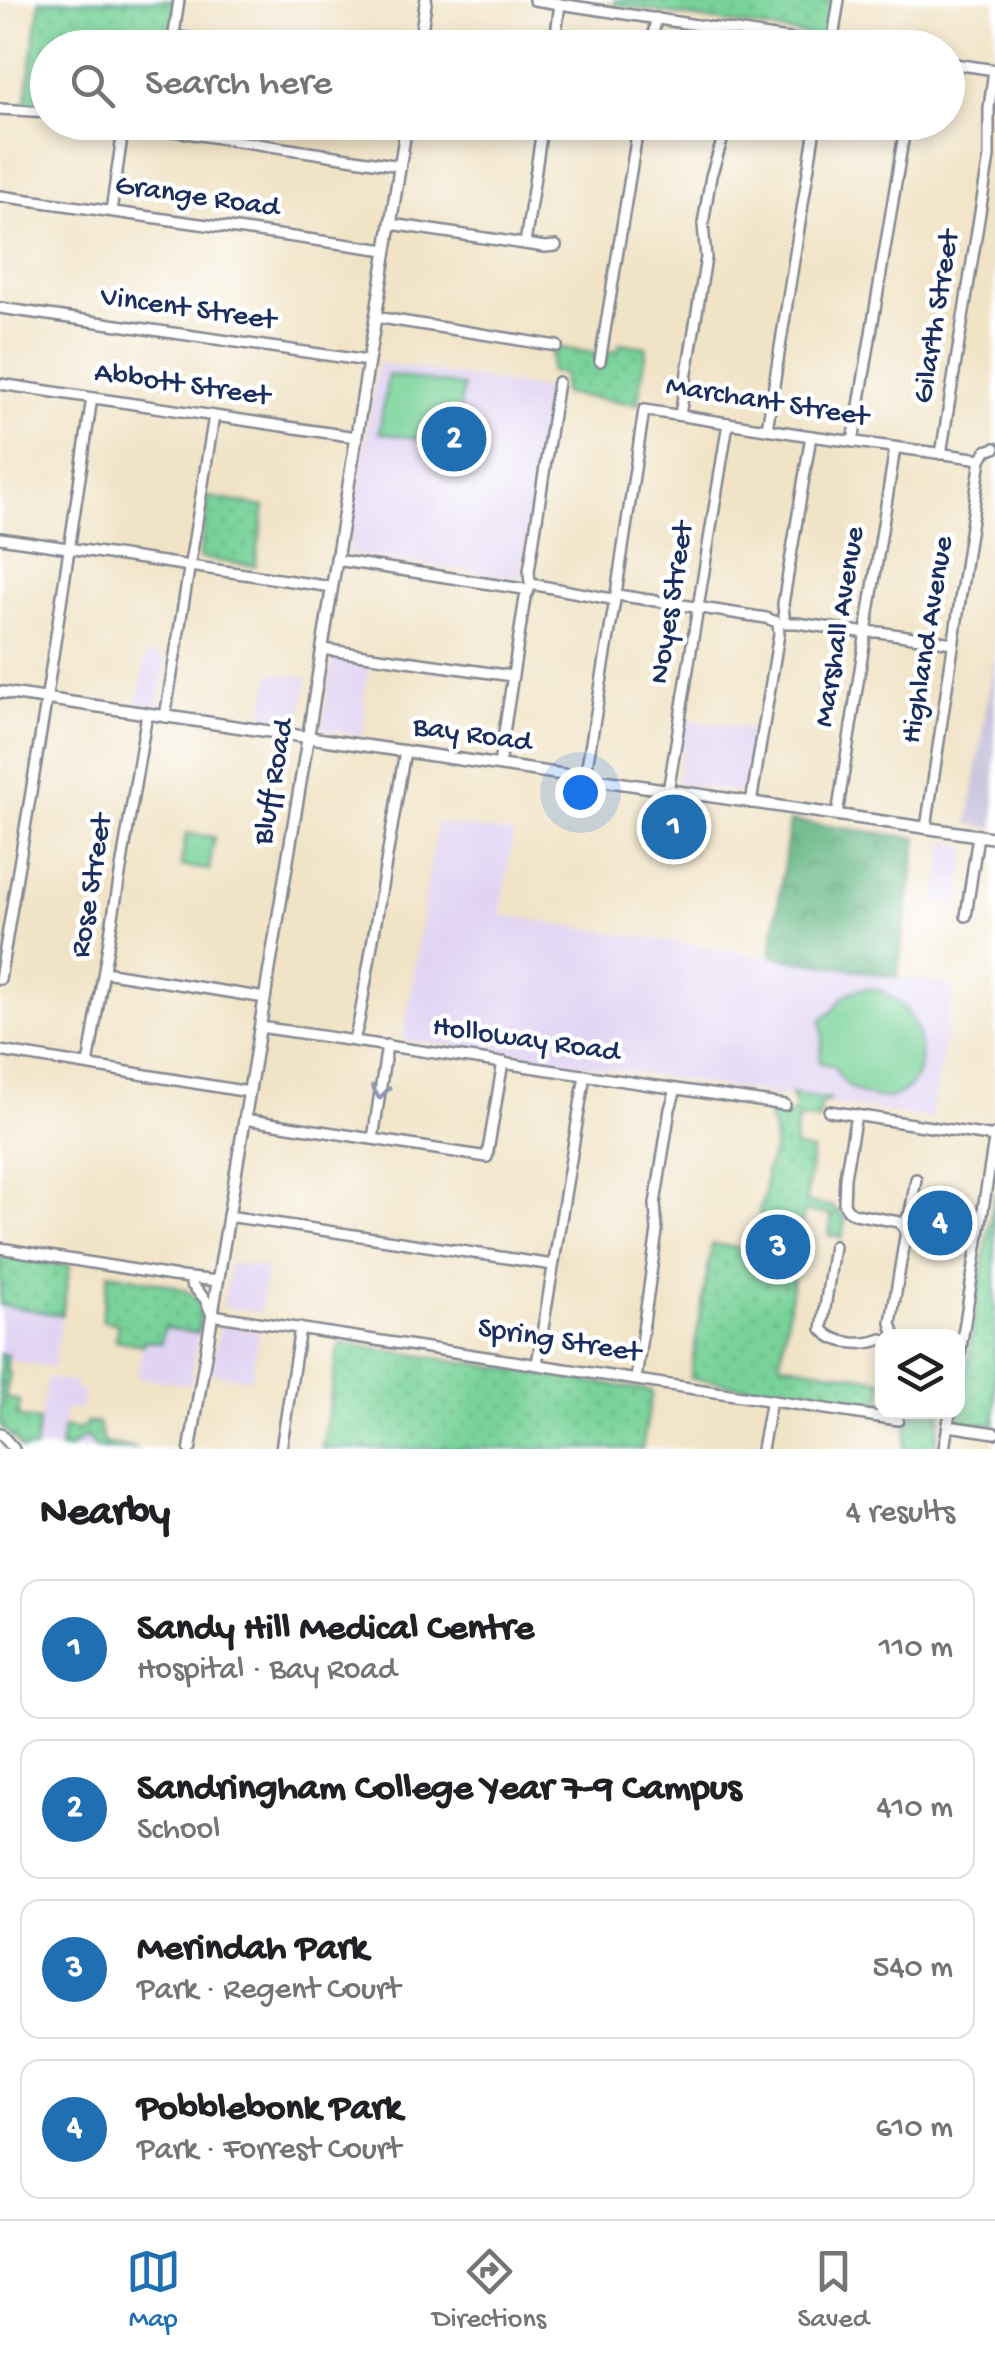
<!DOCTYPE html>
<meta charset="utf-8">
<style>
:root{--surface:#fff;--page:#f2f2f2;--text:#202124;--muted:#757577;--line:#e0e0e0;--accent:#1f6fb2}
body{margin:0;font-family:"Gochi Hand",sans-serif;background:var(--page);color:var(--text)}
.controls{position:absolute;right:30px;bottom:30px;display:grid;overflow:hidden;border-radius:20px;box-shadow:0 5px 15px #0003}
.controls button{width:90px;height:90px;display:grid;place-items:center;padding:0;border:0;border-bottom:2px solid var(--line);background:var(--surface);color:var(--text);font:50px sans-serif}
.you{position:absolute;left:580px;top:792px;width:35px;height:35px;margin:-25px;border:8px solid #fff;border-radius:50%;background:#1a73e8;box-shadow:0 0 0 15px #1a73e833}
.badge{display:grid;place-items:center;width:65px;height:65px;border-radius:50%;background:var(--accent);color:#fff;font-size:32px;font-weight:700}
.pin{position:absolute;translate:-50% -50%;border:5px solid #fff;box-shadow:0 2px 10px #0006}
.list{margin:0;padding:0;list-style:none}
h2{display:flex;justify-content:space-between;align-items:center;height:130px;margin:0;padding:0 40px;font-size:42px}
h2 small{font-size:32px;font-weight:400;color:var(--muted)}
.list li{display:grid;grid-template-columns:65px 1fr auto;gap:30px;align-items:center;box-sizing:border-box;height:140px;margin:0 20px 20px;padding:0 20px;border:2px solid var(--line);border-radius:20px}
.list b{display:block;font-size:38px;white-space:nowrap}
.list p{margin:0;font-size:32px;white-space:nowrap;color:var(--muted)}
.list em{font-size:32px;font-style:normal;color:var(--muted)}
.icon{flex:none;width:55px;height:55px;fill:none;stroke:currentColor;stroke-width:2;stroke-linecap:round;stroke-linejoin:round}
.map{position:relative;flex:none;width:995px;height:1449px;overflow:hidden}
.search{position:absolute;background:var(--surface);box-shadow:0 5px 15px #0003;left:30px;right:30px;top:30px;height:110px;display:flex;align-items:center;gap:25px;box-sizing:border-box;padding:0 35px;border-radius:55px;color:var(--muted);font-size:38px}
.sheet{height:770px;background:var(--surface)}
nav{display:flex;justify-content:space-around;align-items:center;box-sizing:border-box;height:140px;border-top:2px solid var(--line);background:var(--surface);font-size:28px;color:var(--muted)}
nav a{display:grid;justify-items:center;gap:5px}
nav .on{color:var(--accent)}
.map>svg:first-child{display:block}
</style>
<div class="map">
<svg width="995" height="1449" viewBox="0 0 995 1449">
<defs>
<pattern id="forest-crowns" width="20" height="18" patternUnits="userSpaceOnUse" patternTransform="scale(2.5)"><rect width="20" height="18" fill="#62b581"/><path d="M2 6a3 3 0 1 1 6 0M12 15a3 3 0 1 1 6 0" fill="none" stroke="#50946d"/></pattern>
<pattern id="park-dots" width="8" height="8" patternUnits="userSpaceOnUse" patternTransform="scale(2.5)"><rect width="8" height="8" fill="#79d399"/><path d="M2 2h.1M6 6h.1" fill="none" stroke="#68b586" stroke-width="1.8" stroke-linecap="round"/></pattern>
</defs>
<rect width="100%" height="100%" fill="#fff"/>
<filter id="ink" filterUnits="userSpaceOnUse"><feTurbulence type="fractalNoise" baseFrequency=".01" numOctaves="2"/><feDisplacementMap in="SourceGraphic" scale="20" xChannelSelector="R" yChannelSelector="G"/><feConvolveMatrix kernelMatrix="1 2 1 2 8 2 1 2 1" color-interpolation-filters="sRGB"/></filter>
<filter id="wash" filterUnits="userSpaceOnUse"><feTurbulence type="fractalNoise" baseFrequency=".0048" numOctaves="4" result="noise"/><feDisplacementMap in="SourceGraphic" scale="40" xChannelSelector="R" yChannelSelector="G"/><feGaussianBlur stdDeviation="2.25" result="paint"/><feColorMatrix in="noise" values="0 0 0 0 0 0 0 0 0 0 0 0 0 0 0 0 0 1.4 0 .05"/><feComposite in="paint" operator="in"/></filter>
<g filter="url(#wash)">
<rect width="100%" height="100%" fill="#f1e3c6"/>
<g fill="#e1d4f3">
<polygon points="378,363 550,390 536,488 519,578 348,554"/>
<polygon points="146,654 166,657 159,706 138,703"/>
<polygon points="333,658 369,664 363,703 366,708 362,736 322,729"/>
<polygon points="270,672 308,677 300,726 263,722"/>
<polygon points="686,720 755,730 745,793 677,783"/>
<polygon points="437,823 513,834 501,915 954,986 931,1119 498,1052 403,1040"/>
<polygon points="945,842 968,846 959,905 936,902"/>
<polygon points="230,1263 267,1268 260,1312 223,1307"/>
<polygon points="0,1305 62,1315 53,1368 7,1359 8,1355 0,1354"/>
<polygon points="220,1325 259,1331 251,1379 212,1373"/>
<polygon points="163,1328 198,1333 190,1385 137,1377 144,1340"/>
<polygon points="47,1378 77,1383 76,1390 84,1391 81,1410 66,1408 63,1427 79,1430 80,1428 85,1428 86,1422 98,1424 104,1443 137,1449 35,1449"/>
</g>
<polygon fill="#c5c0da" points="995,652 995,828 968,824"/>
<g fill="#79d399" stroke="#4a817c" stroke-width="2.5">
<polygon points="388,375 463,386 455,444 379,433"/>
<polygon points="186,833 214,837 209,870 181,866"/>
<path d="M868,988C938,999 938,1115 868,1096C852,1092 840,1080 834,1066L819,1062L823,1037L821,1019C844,1009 833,992 868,988Z"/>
</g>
<polygon fill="url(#forest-crowns)" stroke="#3e7270" stroke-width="2.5" points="790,821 918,838 897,977 771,956"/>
<g fill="url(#park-dots)" stroke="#4a817c" stroke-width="2.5">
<polygon points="40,0 176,0 169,47 48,48 47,109 25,106"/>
<polygon points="615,0 833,0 827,36 812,36 614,5"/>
<polygon points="620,343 647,347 638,404 563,394 563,374 550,372 553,347 596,353 596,361 605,362 607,351 618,351"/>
<polygon points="209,497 265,507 255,566 199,558"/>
<polygon points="791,1094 831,1100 820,1104 820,1116 818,1121 798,1118 794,1147 812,1151 806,1202 833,1207 845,1218 842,1239 835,1235 829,1236 832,1215 804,1211 780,1363 882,1380 882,1407 690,1378 712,1244 758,1251 762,1223 759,1210 764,1197 766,1171 775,1146 773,1128 767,1112 785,1118 796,1109"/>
<polygon points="995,1191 995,1425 958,1420"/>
<polygon points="917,1198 949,1202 970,1220 966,1248 909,1240 910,1221"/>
<polygon points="0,1256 70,1266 62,1315 0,1305"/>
<path d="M109,1273C124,1276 140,1279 156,1282C189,1289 208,1295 198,1333L164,1328L161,1343L144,1340L143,1345L115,1340L118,1324L101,1320Z"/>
<polygon points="339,1343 652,1391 642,1449 322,1449"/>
<polygon points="0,1354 8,1355 6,1371 10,1373 5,1398 20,1401 18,1417 39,1421 35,1449 21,1449 18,1443 0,1426"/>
<polygon points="909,1412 941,1412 935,1449 904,1449"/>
<polygon points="86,1422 98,1424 104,1443 137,1449 97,1449 86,1436 69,1449 60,1449 63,1427 79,1430 80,1428 85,1428"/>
</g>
</g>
<g filter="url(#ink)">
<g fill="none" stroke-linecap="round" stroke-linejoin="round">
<g stroke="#868992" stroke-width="14">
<g id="minor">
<polyline points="534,0 847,48"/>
<polyline points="174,36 244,48"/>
<polyline points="832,45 839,0"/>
<polyline points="172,48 179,0"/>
<polyline points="554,48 560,4"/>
<polyline points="651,48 656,18"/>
<polyline points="948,63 995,70"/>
<polyline points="0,109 48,112"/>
<polyline points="115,122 400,166"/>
<polyline points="0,196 386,250"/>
<polyline points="111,211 124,124"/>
<polyline points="391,224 545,247 556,246"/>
<polyline points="525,244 543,122"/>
<polyline points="0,308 368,361"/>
<polyline points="375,317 557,346"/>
<polyline points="600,361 639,122"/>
<polyline points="0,384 356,437"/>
<polyline points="680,415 706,258 703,224 711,176 728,122"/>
<polyline points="767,429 816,122"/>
<polyline points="853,442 906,122"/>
<polyline points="941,454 989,157 989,108 994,70"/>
<polyline points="0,538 332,587"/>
<polyline points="336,560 523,589"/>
<polyline points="530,583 529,571 558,382"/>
<polyline points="531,584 611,599"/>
<polyline points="616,594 644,410 811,436 981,459 986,451 995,448"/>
<polyline points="617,595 766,618 777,622"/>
<polyline points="784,616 783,604 811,436"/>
<polyline points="784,623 797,623 860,632 879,632 953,643"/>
<polyline points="322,649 512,676"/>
<polyline points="165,717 214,416"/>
<polyline points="499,765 525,598 529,590"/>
<polyline points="585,778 615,600"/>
<polyline points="668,792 728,423"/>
<polyline points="751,803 779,634 778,624"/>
<polyline points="837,815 895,448"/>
<polyline points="926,828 981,459"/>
<polyline points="966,916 978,835"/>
<polyline points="104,972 265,998"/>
<polyline points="0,979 45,708 92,398"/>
<polyline points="260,1027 785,1105"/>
<polyline points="354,1040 359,1021 405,751"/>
<polyline points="0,1051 249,1092"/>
<polyline points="88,1065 147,714"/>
<polyline points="829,1111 995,1137"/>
<polyline points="856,1115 845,1177 844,1204 848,1210 855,1214 899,1222 906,1231 891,1323 895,1336"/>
<polyline points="244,1119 487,1157 503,1062"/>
<polyline points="373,1139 387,1045"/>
<polyline points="228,1216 553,1265"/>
<polyline points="903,1224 910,1213 916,1179"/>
<path d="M834,1246L822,1329C835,1345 864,1346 882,1339"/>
<polyline points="0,1248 172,1276 218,1281"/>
<polyline points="191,1284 205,1299 212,1315 898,1420"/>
<polyline points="537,1364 585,1075"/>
<polyline points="958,1366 995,1134"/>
<polyline points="636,1379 657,1231 655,1204 670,1109 676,1089"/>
<polyline points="948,1426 995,1433"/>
<polyline points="0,1433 14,1449"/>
<polyline points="281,1449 300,1328"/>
<polyline points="762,1449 771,1400"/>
<polyline points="944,1449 950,1412"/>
</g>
</g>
<g stroke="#868992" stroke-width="15">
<g id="major">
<polyline points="419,48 426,0"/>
<polyline points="0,692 995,838"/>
<polyline points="190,1449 308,737 407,122"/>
</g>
</g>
<use href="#minor" stroke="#fff" stroke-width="9"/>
<use href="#major" stroke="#fff" stroke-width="10"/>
</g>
<defs><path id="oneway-chevron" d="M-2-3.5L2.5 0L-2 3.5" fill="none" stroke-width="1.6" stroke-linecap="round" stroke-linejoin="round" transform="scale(2.5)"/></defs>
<use stroke="#8d97ae" href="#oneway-chevron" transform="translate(380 1092) rotate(99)"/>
</g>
<g text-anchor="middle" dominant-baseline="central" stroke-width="9" stroke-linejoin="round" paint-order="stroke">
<g font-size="30" fill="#1b2f5e" stroke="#fff">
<text transform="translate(197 198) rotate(8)">Grange Road</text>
<text transform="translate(188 310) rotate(8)">Vincent Street</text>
<text transform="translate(938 317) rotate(-81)">Gilarth Street</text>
<text transform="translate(182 386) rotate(8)">Abbott Street</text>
<text transform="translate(767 403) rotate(9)">Marchant Street</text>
<text transform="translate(673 603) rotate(-81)">Noyes Street</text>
<text transform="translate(841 627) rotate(-81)">Marshall Avenue</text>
<text transform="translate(929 640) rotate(-81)">Highland Avenue</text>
<text transform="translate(472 736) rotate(8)">Bay Road</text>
<text transform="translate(275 782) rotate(-80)">Bluff Road</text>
<text transform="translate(93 886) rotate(-81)">Rose Street</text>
<text transform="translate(526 1041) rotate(8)">Holloway Road</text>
<text transform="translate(559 1342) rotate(9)">Spring Street</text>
</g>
</g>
</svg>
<div class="controls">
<button><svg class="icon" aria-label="layers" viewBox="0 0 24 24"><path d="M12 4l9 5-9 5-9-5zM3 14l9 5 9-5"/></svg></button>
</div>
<div class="you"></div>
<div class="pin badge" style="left:674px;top:827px">1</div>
<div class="pin badge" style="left:454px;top:439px">2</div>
<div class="pin badge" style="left:778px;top:1247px">3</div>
<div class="pin badge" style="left:940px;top:1223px">4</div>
<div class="search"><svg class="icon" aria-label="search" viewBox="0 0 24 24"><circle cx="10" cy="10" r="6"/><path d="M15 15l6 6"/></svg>Search here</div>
</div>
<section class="sheet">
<h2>Nearby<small>4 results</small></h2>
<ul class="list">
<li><span class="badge">1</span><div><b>Sandy Hill Medical Centre</b><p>Hospital · Bay Road</p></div><em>110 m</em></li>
<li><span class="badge">2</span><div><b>Sandringham College Year 7-9 Campus</b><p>School</p></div><em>410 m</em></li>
<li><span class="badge">3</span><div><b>Merindah Park</b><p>Park · Regent Court</p></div><em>540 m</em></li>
<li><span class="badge">4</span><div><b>Pobblebonk Park</b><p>Park · Forrest Court</p></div><em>610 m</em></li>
</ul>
</section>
<nav>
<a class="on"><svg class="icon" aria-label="map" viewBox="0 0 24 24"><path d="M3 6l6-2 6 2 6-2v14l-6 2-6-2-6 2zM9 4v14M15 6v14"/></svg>Map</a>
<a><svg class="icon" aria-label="directions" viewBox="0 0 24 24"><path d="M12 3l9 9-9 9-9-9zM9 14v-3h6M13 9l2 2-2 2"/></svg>Directions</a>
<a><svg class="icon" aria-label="saved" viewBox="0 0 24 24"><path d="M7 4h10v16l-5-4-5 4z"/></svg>Saved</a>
</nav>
